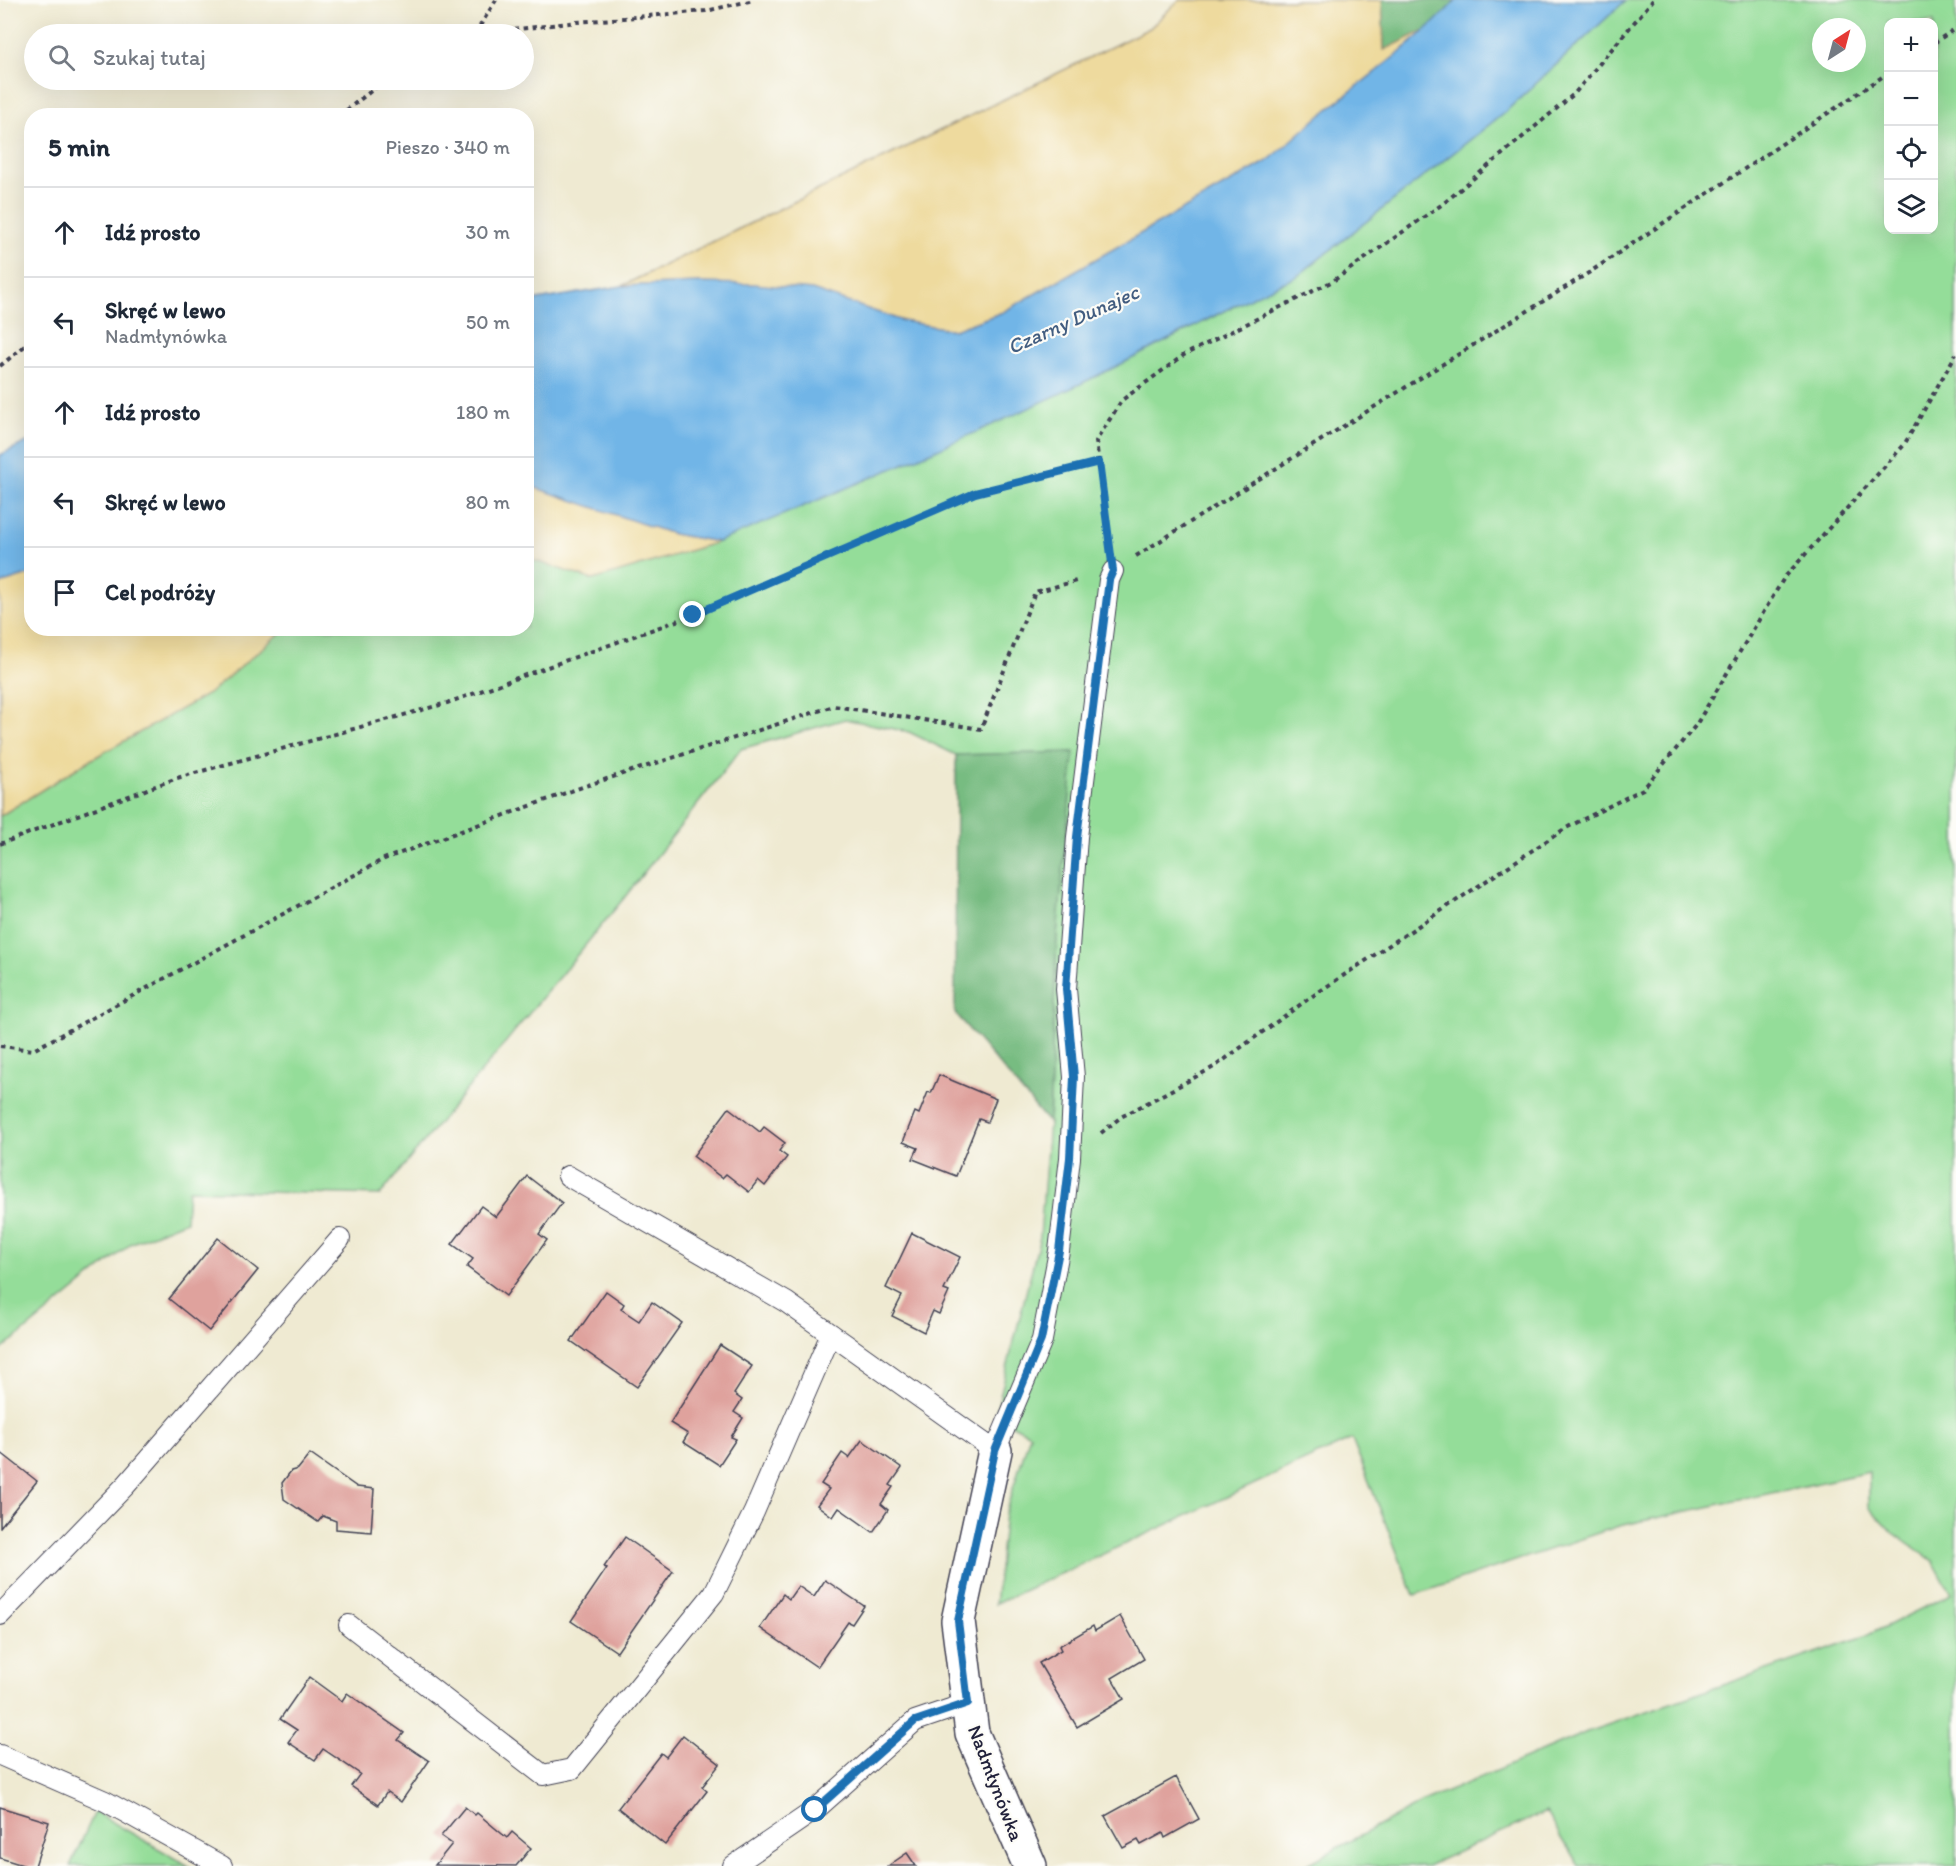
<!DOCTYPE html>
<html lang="pl">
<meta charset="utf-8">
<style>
:root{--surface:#fff;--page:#f2f2f3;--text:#1f2937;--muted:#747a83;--line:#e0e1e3}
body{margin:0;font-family:Itim,sans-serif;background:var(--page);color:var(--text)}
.controls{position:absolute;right:18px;top:18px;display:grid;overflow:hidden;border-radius:12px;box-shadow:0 6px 24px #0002}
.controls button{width:54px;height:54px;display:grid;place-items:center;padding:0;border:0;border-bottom:2px solid var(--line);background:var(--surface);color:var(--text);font:30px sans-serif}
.compass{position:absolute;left:1812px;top:18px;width:54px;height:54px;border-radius:50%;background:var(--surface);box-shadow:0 6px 24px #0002;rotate:36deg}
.stop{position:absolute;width:18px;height:18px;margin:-14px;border:4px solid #1f6fb2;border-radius:50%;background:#fff}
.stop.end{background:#1f6fb2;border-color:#fff;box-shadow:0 2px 6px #0008}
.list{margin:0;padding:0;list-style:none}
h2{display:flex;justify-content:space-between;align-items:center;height:78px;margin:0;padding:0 24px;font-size:26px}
h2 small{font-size:20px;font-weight:400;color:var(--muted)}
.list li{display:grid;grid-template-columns:39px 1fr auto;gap:18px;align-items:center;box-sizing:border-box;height:90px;padding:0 24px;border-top:2px solid var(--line)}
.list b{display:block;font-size:22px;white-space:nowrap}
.list p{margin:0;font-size:20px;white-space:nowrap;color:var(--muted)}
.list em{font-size:20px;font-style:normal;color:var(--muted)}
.icon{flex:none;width:33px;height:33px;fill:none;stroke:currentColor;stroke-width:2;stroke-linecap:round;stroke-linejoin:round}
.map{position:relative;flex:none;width:1956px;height:1866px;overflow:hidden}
.search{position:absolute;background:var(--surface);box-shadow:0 6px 24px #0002;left:24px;top:24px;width:510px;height:66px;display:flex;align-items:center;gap:15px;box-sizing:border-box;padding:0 21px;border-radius:33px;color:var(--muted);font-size:22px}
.panel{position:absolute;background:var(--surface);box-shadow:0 6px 24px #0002;left:24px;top:108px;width:510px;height:528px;border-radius:24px}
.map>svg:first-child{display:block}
</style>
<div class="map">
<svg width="1956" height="1866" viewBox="0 0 1956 1866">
<rect width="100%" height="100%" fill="#fdfcf7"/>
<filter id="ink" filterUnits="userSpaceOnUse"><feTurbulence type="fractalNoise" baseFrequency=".0167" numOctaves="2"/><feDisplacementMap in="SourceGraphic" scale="12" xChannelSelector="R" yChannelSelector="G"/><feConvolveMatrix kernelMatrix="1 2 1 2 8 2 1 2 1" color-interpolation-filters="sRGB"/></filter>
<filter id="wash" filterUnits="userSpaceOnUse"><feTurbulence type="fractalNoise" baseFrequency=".008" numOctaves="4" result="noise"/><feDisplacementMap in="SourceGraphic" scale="24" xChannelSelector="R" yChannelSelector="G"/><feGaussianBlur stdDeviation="1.35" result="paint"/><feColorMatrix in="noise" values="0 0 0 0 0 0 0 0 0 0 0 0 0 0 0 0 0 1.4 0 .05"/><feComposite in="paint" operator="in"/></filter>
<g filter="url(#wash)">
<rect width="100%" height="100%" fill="#efead2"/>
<g fill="#94dd99" stroke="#5b806a" stroke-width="1.5" fill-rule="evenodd">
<path d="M1626,0H1956V1866H1579L1546,1812L1427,1866H1304L1423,1802L1587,1732L1868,1635L1951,1594L1933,1561L1891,1531L1869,1507V1472L1619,1526L1414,1595L1352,1439L995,1604L1005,1514L1030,1434L995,1416L1040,1237L1049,1123L1057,935L1073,752L956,755L909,732L845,719L741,749L624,898L380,1195L188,1190L186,1221L132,1243L0,1351V816L85,763L208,694L285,629L526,628L527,558L593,580L718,542L996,423L1109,370L1264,291L1296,277L1504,113ZM1888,22H1934V230H1888ZM1821,27H1857V63H1821Z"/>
<polygon points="95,1812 189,1866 70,1866"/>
</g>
<g fill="#77bc81" stroke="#4c6f5e" stroke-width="1.5">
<polygon points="1382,0 1456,0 1432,27 1384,51"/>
<polygon points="1074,752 1057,935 1049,1123 955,1013 956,755"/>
</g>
<g fill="#eeda9e" stroke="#887e6c" stroke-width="1.5">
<polygon points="1179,0 1382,0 1384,50 1432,27 1309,125 1282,150 1266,162 1003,312 954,330 903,321 812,290 700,283 622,286 1150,28"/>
<polygon points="527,485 673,534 718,542 593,580 527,558"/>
<polygon points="31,574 32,628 285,629 208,694 85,763 0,816 0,584"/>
</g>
<g fill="#71b5e7" stroke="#4a6c91" stroke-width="1.5">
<path d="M1456,0H1626L1504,113L1296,277C1231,304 1171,340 1109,370C981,433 849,487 718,542L673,534L527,485L526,305L531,301L622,286L700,283L755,284L812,290L903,321L954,330L1003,312L1266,162C1287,146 1305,127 1326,111C1370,75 1418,42 1456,0Z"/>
<polygon points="31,440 31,574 0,584 0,455"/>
</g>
<g id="blocks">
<g fill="#dfa29d">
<polygon points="939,1075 996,1099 987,1122 979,1119 956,1176 913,1159 918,1148 903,1142 915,1112 919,1114 928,1092 931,1093"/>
<polygon points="729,1108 760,1132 764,1127 785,1143 779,1151 787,1157 765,1186 758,1180 749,1192 726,1174 722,1178 693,1156"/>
<polygon points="527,1176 562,1203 539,1234 547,1240 506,1296 467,1267 473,1259 452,1244 481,1206 496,1217"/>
<polygon points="912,1233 960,1257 944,1290 949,1292 939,1314 933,1311 924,1332 892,1316 902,1296 886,1288"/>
<polygon points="218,1238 258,1270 209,1331 169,1299"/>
<polygon points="606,1291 624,1304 621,1309 639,1321 652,1302 682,1323 637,1387 571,1341"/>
<polygon points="720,1345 752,1366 734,1394 742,1400 734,1412 743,1418 731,1437 736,1439 719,1465 683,1442 688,1434 670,1423"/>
<polygon points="862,1440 902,1468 890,1485 893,1487 881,1504 888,1510 873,1532 839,1508 833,1517 817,1505 829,1489 821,1484 842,1453 849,1458"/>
<polygon points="0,1452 37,1481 0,1527"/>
<polygon points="310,1454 357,1487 374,1489 371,1532 336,1529 336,1521 323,1516 318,1522 284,1499 282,1483 291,1471 298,1469"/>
<polygon points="625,1537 673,1571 617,1652 571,1621 607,1568 604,1567"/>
<polygon points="825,1580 864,1606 852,1624 848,1622 817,1667 760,1628 783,1594 789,1599 798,1586 814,1597"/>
<polygon points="1120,1616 1144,1659 1112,1678 1124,1699 1077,1727 1039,1663 1061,1650 1059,1646 1093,1626 1095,1631"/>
<polygon points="309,1677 342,1701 347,1693 404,1733 398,1740 429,1761 401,1802 387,1792 378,1805 351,1786 360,1774 323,1749 315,1760 288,1742 297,1730 280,1719"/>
<polygon points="683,1735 720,1764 702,1787 707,1791 665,1845 618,1808 661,1753 666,1757"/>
<polygon points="1176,1777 1199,1819 1165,1838 1163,1833 1141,1845 1138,1840 1123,1848 1105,1816"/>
<polygon points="0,1807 49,1822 35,1866 26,1866 0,1858"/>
<polygon points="465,1807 475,1815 477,1813 507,1838 512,1832 531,1848 516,1866 435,1865 452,1844 441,1836"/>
<polygon points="907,1853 916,1866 888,1866"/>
</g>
</g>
</g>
<g filter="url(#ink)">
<use href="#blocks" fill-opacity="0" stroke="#414052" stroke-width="1.5"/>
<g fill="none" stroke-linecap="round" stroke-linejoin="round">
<g stroke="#414052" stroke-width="22">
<g id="service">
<polyline points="568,1176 786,1302 995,1451 1042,1340 1059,1251 1070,1158 1074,1077 1066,989 1077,837 1109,580 1113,571"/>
<polyline points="0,1615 126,1485 340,1239"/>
<polyline points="349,1625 543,1775 572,1769 714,1593 754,1512 831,1334"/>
<polyline points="0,1755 105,1801 222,1866"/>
<polyline points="733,1866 815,1810 915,1721 968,1703"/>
</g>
</g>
<g stroke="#414052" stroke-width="36">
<polyline id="minor" points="995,1451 958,1621 972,1733 1030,1866"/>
</g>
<g stroke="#414052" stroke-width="4" stroke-dasharray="4.5 4.5" stroke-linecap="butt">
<polyline points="475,34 496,0"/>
<polyline points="478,34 577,22 706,11 754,0"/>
<polyline points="1934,43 1956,28"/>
<polyline points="339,116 385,80"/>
<polyline points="0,366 32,340"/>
<polyline points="1109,543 1096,441 1122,400 1184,355 1333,281 1444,203 1574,94 1653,0"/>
<polyline points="1136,556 1590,272 1888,73"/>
<polyline points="0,844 177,778 447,703 693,615 975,493 1099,462"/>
<polyline points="0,1046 33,1050 384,859 585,786 834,706 981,729 1035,592 1080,580"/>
<polyline points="1101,1133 1121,1117 1214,1067 1311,997 1566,828 1643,789 1696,725 1784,578 1904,445 1956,354"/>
</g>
<use href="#service" stroke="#fff" stroke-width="20"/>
<use href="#minor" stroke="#fff" stroke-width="33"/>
</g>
</g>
<g fill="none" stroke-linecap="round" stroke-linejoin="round" filter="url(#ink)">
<polyline stroke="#1f6fb2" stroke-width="8" points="693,615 975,493 1099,462 1113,571 1109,580 1077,837 1066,989 1074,1077 1070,1158 1059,1251 1041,1340 995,1451 958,1621 968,1703 915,1721 815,1810"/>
</g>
<g text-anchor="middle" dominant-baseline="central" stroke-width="4.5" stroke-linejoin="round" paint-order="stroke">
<g font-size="20" fill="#22223b" stroke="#fdfcf7">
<text transform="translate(996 1783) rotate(69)">Nadmłynówka</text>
</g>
<g font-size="21" font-style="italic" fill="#425d80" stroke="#fdfcf7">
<text transform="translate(1073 319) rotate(-24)">Czarny Dunajec</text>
</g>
</g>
</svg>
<div class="controls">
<button>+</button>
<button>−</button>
<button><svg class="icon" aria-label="locate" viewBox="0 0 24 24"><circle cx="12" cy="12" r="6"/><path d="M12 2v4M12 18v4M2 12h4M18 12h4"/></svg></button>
<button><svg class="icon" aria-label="layers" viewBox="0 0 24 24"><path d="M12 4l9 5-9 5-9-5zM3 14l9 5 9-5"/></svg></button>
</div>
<svg class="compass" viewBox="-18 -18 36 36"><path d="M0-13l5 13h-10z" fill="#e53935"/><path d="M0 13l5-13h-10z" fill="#747a83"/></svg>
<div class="stop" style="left:815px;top:1810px"></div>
<div class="stop end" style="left:693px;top:615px"></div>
<div class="search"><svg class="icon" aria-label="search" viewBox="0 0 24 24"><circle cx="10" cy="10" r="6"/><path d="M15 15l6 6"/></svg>Szukaj tutaj</div>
<section class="panel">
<h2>5 min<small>Pieszo · 340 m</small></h2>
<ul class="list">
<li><svg class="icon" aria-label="ahead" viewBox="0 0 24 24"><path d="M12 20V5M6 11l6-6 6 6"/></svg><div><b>Idź prosto</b></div><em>30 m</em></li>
<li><svg class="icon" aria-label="left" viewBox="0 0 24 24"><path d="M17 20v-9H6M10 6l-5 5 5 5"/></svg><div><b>Skręć w lewo</b><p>Nadmłynówka</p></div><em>50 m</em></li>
<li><svg class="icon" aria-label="ahead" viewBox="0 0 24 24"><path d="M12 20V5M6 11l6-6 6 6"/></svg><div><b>Idź prosto</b></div><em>180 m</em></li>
<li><svg class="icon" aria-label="left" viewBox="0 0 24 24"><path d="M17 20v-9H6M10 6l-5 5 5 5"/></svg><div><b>Skręć w lewo</b></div><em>80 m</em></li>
<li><svg class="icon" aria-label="arrive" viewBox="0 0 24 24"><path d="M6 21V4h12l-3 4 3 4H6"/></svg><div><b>Cel podróży</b></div></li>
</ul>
</section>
</div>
